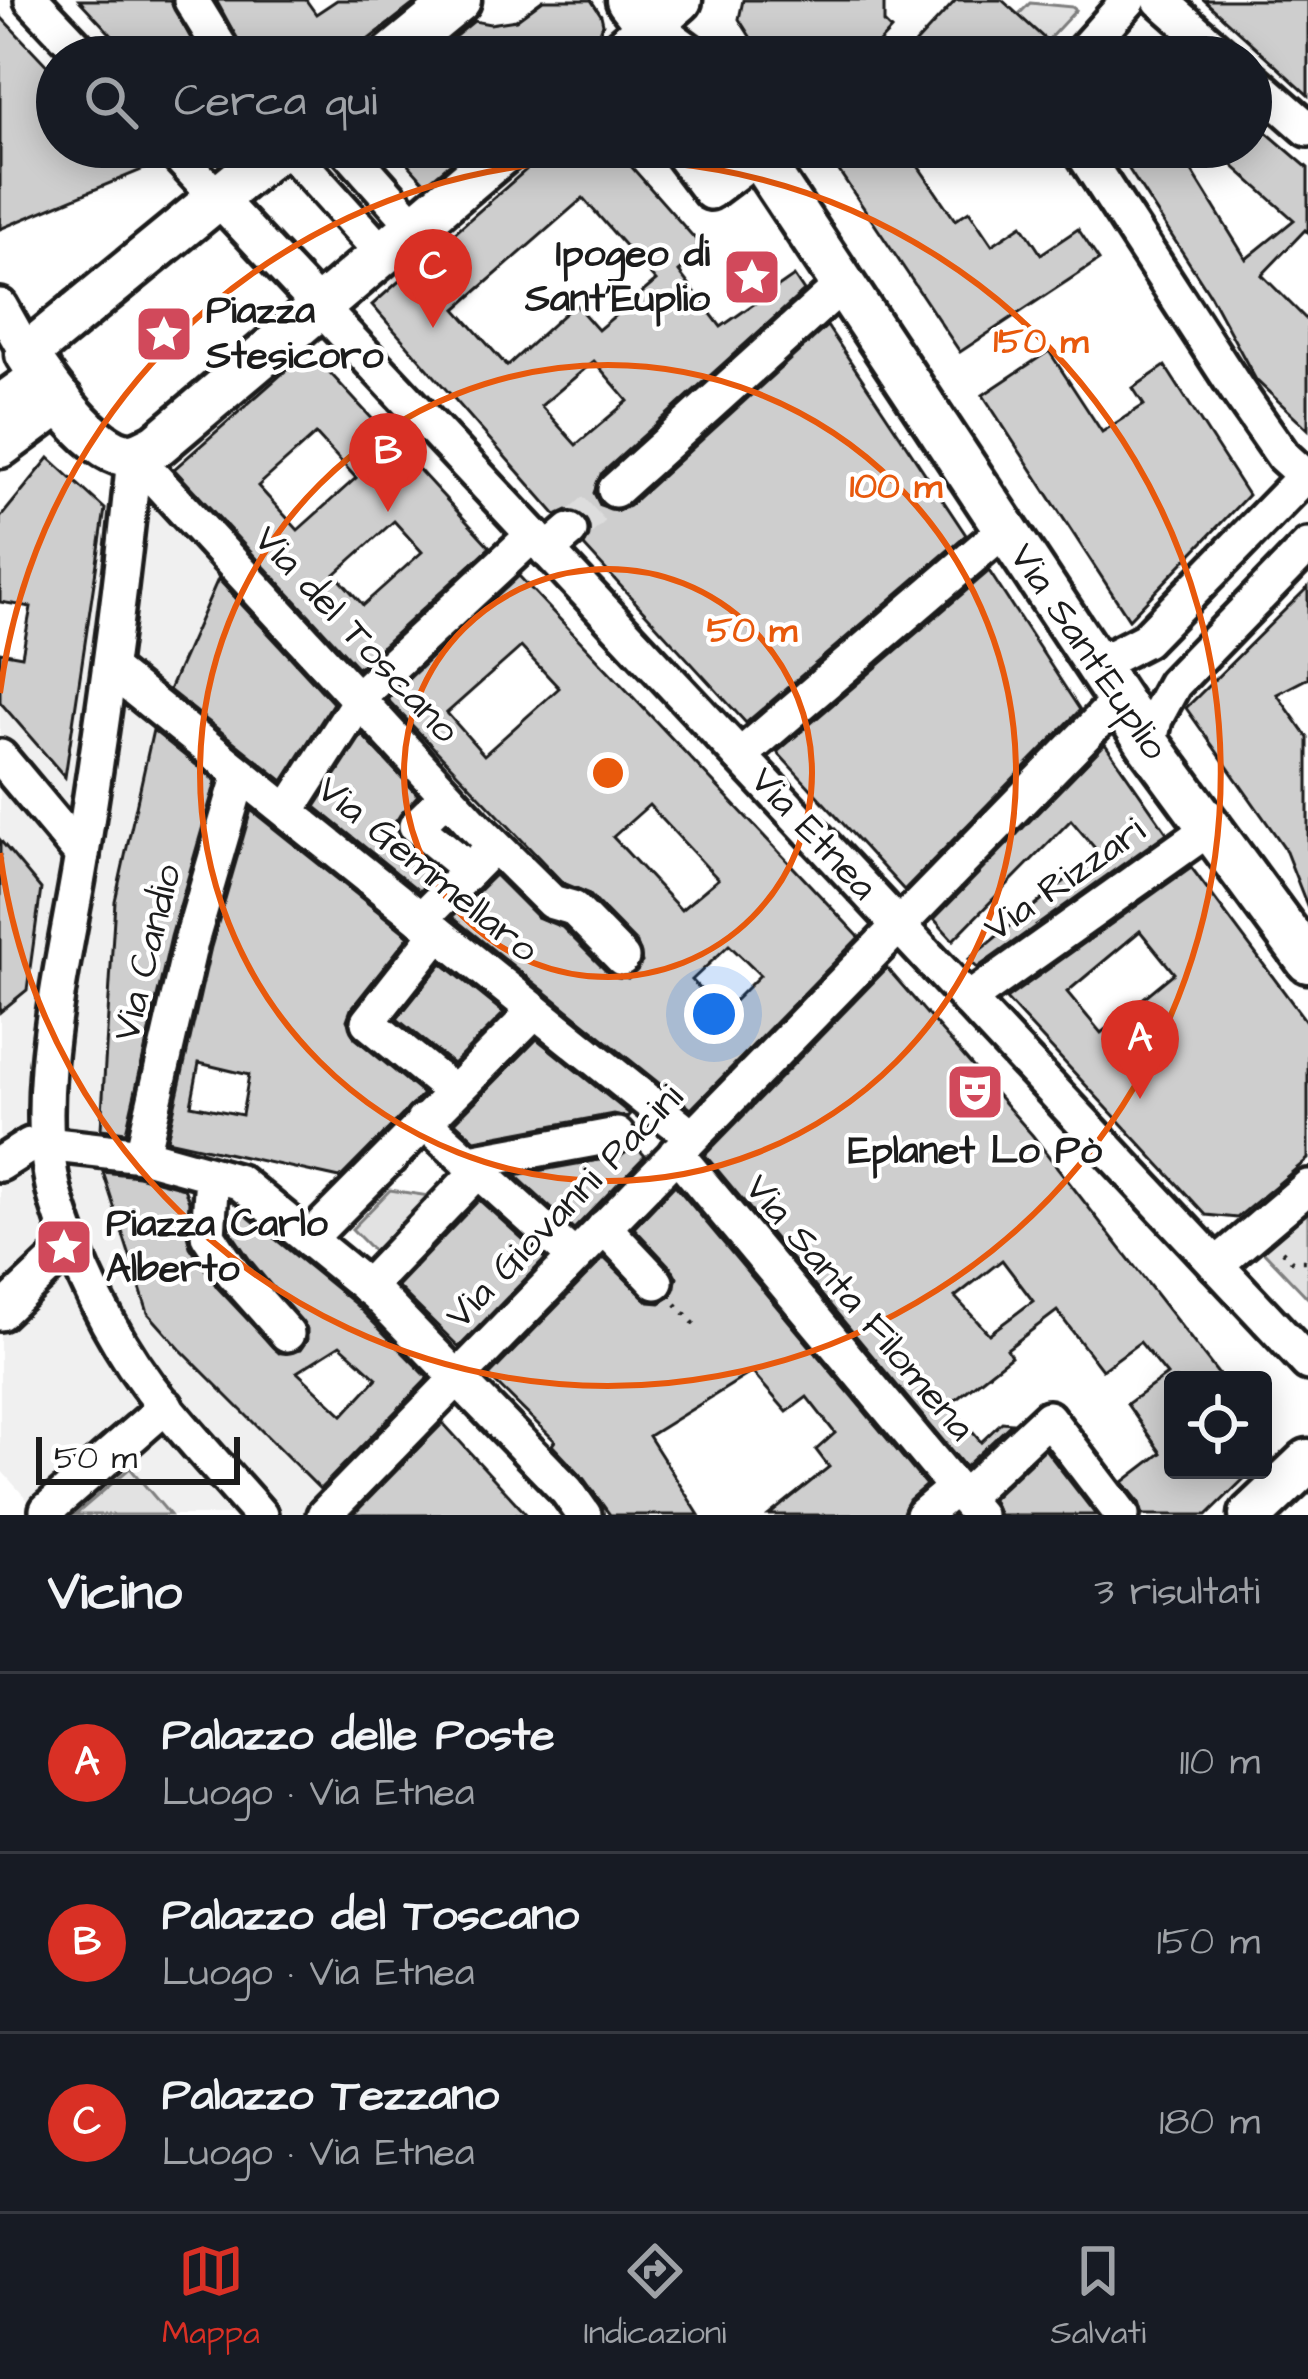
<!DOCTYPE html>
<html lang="it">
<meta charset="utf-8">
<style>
:root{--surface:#171b24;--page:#242831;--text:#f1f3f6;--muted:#9ea1a6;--line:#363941;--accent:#d93025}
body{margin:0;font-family:"Architects Daughter",sans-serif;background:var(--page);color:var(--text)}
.controls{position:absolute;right:36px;bottom:36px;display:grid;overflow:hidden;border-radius:12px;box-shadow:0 6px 30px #0003}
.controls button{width:108px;height:108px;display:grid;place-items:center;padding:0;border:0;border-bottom:3px solid var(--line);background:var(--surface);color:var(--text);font:60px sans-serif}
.scale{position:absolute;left:36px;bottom:30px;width:204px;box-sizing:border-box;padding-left:12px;border:6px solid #1c1c1c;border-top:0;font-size:33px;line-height:42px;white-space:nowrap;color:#1c1c1c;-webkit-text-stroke:9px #fff;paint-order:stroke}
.you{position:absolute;left:714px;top:1014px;width:42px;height:42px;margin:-30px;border:9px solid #fff;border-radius:50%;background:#1a73e8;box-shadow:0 0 0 18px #1a73e833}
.badge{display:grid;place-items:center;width:78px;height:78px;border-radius:50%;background:var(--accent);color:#fff;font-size:39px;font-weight:700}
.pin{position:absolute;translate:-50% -99px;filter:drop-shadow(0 3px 6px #0008)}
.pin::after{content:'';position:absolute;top:63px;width:42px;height:36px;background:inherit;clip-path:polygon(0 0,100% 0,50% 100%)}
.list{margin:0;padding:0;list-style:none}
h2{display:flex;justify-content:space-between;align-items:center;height:156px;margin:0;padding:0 48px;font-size:51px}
h2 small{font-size:39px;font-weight:400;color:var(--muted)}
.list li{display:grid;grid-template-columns:78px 1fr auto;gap:36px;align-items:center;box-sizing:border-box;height:180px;padding:0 48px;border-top:3px solid var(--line)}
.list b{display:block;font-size:45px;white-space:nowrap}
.list p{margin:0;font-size:39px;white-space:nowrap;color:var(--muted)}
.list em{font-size:39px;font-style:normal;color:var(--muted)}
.icon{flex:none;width:66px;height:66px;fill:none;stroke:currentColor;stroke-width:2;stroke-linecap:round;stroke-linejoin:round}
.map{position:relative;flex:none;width:1308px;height:1515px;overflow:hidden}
.search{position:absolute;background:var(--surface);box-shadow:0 6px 30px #0003;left:36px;right:36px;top:36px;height:132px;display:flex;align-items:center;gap:30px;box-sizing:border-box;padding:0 42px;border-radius:66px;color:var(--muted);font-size:45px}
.sheet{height:696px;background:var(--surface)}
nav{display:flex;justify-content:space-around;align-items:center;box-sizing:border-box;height:168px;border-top:3px solid var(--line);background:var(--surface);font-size:33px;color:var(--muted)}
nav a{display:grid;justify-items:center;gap:6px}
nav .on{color:var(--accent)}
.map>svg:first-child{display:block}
</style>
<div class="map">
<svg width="1308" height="1515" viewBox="0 0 1308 1515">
<rect width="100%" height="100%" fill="#fff"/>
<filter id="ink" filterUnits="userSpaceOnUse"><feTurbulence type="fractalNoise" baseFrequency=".00833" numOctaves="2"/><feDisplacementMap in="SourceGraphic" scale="24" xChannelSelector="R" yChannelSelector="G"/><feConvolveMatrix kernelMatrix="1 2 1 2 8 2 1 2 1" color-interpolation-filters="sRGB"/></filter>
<g filter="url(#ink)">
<polygon fill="#f0f0f0" points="157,496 224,566 154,722 123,856 115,902 101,1166 148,1313 180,1350 349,1515 41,1515 0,1469 0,702 65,776 105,509"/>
<g fill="#e2e2e2" stroke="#7f7f7f" stroke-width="3">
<polygon points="1030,3 1072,7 1076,10 1047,41 1018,15"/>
<polygon points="390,1190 429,1196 375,1252 352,1229"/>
<polygon points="1308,1212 1308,1298 1263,1251"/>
<polygon points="130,1468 170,1515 75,1515"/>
</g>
<g fill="#cecece" stroke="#1c1c1c" stroke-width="3" fill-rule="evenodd">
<polygon points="79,0 170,0 201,57 132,57"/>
<polygon points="216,0 306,0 316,14 337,0 419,0 346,57 247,57"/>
<polygon points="543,0 591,0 601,15 603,24 598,37 579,57 430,57 474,21 490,24 516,20"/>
<polygon points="743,0 884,0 884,23 891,30 866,57 763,57 739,19"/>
<polygon points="956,0 1002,0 1058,51 1058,57 903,57"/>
<polygon points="1204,0 1308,0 1308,95 1263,54"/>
<polygon points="0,16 57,76 57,147 124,147 144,169 0,229"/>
<polygon points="1251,119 1308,168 1308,233 1305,230 1262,275 1308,321 1308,429 1256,380 1210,295 1128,168 1165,147 1177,147 1246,259 1294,220 1212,147 1251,147"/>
<polygon points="393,147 470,147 426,184"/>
<path d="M552,147H614L705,250L679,272L721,327L794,276L804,291L601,474L594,493L600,505L618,511L629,506L827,326L966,535L746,723L584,546L591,528L585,516L567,510L556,515L372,305ZM583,198L656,281L598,330L575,304L507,366L456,309ZM594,361L628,401L576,445L541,406Z"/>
<polygon points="823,147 931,147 914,160 955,220 969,211 992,245 1022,225 1041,254 1078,229 1099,260 960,352"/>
<path d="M309,350L490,547L358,668L174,469ZM316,434L356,478L298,530L258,486ZM394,521L422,552L363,605L335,574Z"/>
<polygon points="1049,351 1102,432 1144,405 1133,388 1165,366 1248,495 1129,619 983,395"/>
<polygon points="49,458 105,509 65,777 0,702 0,652 22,656 31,607 0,602 0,518"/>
<polygon points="989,571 1080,710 904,890 777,752"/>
<path d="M519,576L859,937L691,1109L452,917L495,875L537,917L562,927L608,973L628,978L642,962L637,943L588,893L563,883L387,699ZM521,647L559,688L484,755L447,713ZM649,805L718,879L681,910L613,837ZM729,945L760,975L722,1013L692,980Z"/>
<polygon points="218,579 333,703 283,781 169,690"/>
<polygon points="1308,587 1308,678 1277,694 1308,738 1308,908 1284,847 1186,708"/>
<polygon points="153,730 216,781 171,937 126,1132 101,1129 115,901"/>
<polygon points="362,735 418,795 395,822 402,841 439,872 419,891 315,807"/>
<polygon points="1105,744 1167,833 977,968 969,959 1099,853 1071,820 953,940 934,919"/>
<path d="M251,810L409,936L351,1009L347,1020L355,1038L423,1094L340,1178L167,1140L211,947ZM199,1063L249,1075L242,1115L191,1105Z"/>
<polygon points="0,840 41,889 27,990 0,1012"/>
<path d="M1191,867L1308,1024V1159L1237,1218L1206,1215L1006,999ZM1140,931L1174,973L1101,1033L1067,992Z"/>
<polygon points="442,963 504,1013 453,1064 397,1019"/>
<path d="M887,968L1033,1136L1223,1380H1173V1470H1253L1207,1515H1143L1139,1502L1123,1482L1161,1453L1127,1404L1167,1375L1140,1342L1102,1370L1057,1311L1007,1349L1011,1356L949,1405L981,1442L1002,1422L1012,1423L965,1467L705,1155ZM1002,1260L1033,1301L989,1334L955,1297Z"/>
<polygon points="537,1039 630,1114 627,1117 613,1114 475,1140 455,1122"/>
<polygon points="635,1145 645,1156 574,1229 515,1175 621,1156"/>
<path d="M103,1172L138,1176L184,1188L189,1201L187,1234L190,1247L217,1287L279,1353L300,1350L307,1340V1329L250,1260L229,1229L230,1220L241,1211L354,1303L428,1378L320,1489L180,1349L148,1313ZM340,1345L377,1378L343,1415L297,1372Z"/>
<polygon points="675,1185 926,1485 909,1500 902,1515 769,1515 829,1467 816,1450 835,1433 807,1397 787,1412 752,1372 649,1436 699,1515 610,1515 584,1479 552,1445 555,1441 489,1376 604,1258 649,1302 660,1303 671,1296 677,1278 672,1269 634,1228"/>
<polygon points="479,1200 545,1259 459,1347 397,1286"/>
<polygon points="443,1423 527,1515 353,1515"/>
<polygon points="1045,1449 1096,1515 999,1515 992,1499"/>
</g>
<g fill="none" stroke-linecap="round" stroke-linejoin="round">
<polyline stroke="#ddd" stroke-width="33" stroke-dasharray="33 16" stroke-linecap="butt" points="570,531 615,490"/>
<g stroke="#1c1c1c" stroke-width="42">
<g id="minor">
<polyline points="32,0 86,57"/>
<polyline points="191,0 226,57"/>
<polyline points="1160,0 1225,57"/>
<polyline points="1078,57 1129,0"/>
<polyline points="1251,79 1308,129"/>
<polyline points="170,147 1308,1363"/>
<polyline points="286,147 382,253"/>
<polyline points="345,147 415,226"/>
<polyline points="676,147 710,192 758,156"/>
<polyline points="1079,147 1239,393 1283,456 1305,476"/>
<polyline points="0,306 27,354"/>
<path d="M134,456C122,589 103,721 82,854C66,957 26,1104 58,1205C77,1266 109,1333 147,1384C182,1430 223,1472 260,1515"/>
<polyline points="134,456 475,826 552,902 573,908 622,958"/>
<polyline points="615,490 843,284"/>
<polyline points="547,551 570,531"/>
<polyline points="1090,658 1114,656 1145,640 1305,476 1308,479"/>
<polyline points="110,669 692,1137"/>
<polyline points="1149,745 1155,719 1174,684 1308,546"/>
<polyline points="740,756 1005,529"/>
<polyline points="0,757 82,855"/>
<polyline points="447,796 416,826 470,870"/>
<polyline points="288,811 366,690 533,535"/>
<polyline points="421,919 483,857"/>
<polyline points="438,933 368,1022 453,1092"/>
<polyline points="968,1000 1210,828"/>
<polyline points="423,1121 574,1257"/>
<polyline points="676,1153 978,1515"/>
<polyline points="142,1155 191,942 240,774"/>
<polyline points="470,1162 617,1135"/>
<polyline points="0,1164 30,1145 46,1144 142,1155 239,1182 376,1294 567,1491 584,1515"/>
<polyline points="212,1175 208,1235 233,1273 287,1334"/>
<polyline points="604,1227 656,1282"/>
<polyline points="309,1239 535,1011"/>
<polyline points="1216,1265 1308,1187"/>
<polyline points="367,1287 479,1170"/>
<polyline points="0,1313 56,1260 74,1251"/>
<polyline points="963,1498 1048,1418 1122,1515"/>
<polyline points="47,1510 166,1406"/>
<polyline points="324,1515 1119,700"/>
<polyline points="923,1515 954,1489"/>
</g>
</g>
<g stroke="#1c1c1c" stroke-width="51">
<g id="major">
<polyline points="628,0 649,27 690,57"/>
<polyline points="390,57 459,0"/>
<polyline points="614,57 680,0"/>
<path d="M280,147L27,354C45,382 93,454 130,455C139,455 148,449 157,445L509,147"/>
<polyline points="752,147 1149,745 1308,961"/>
<polyline points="0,407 42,377"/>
<polyline points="0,446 61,401"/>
<polyline points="1251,1515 1308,1461"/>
</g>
</g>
<g stroke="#1c1c1c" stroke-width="4.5" stroke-dasharray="3 9" stroke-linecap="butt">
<polyline points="1282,1251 1292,1261 1308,1261"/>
<polyline points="676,1304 699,1329"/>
</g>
<use href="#minor" stroke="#fff" stroke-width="33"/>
<use href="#major" stroke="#fff" stroke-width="42"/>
</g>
</g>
<g fill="none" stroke="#e8590c" stroke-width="6">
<circle cx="608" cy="773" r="204"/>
<circle cx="608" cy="773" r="408"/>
<path d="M0 693A613 613 0 1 1 0 853"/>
</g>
<defs>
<g id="sight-square" transform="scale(3)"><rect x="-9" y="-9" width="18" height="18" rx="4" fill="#d1495b" stroke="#fff"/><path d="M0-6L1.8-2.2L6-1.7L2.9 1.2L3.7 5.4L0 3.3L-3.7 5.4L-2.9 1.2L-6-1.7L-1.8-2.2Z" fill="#fff"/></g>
<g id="theatre-square" transform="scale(3)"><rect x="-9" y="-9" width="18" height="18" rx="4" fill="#d1495b" stroke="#fff"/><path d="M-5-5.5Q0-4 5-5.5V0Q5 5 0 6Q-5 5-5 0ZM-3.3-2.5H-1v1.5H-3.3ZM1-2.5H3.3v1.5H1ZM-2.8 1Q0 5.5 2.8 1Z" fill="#fff"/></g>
</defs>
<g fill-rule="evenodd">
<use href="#sight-square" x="752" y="277"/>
<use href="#sight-square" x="164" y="334"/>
<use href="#theatre-square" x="975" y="1092"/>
<use href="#sight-square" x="64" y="1247"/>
</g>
<g text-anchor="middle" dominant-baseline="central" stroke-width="9" stroke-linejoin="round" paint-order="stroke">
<g font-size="39" font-weight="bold" fill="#1c1c1c" stroke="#fff" text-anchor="start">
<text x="710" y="255" text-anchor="end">Ipogeo di<tspan x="710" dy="45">Sant'Euplio</tspan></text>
<text x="206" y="312">Piazza<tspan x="206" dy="45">Stesicoro</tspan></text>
<text x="975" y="1152" text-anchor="middle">Eplanet Lo Pò</text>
<text x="106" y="1225">Piazza Carlo<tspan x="106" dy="45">Alberto</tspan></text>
</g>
<g font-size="39" fill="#1c1c1c" stroke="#fff">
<text transform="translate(356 635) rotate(47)">Via del Toscano</text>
<text transform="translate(1088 652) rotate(56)">Via Sant'Euplio</text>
<text transform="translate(813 834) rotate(47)">Via Etnea</text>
<text transform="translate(427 870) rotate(39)">Via Gemmellaro</text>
<text transform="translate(1065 880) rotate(-35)">Via Rizzari</text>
<text transform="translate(148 953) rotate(-76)">Via Candio</text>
<text transform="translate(565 1207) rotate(-46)">Via Giovanni Pacini</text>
<text transform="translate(859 1308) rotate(50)">Via Santa Filomena</text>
</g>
</g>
<circle cx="608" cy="773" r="18" fill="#e8590c" stroke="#fff" stroke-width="6"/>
<g font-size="36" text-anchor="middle" font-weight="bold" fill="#e8590c" stroke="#fff" stroke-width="9" stroke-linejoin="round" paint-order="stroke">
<text x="1041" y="352">150 m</text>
<text x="896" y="497">100 m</text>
<text x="752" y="641">50 m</text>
</g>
</svg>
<div class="controls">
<button><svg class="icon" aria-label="locate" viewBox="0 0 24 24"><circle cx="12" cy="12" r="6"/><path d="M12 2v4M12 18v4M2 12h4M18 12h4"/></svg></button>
</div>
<div class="scale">50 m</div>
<div class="you"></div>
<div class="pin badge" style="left:1140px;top:1099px">A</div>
<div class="pin badge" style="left:388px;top:512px">B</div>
<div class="pin badge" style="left:433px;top:328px">C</div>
<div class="search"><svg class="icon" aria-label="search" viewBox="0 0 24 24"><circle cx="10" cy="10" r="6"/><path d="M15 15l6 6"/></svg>Cerca qui</div>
</div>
<section class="sheet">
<h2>Vicino<small>3 risultati</small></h2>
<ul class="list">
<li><span class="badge">A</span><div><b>Palazzo delle Poste</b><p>Luogo · Via Etnea</p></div><em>110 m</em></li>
<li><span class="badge">B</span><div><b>Palazzo del Toscano</b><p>Luogo · Via Etnea</p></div><em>150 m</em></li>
<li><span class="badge">C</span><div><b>Palazzo Tezzano</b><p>Luogo · Via Etnea</p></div><em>180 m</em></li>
</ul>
</section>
<nav>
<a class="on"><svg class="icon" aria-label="map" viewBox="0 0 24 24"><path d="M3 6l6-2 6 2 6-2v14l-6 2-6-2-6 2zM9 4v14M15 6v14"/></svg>Mappa</a>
<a><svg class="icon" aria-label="directions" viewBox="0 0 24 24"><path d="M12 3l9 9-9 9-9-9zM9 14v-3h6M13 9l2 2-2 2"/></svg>Indicazioni</a>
<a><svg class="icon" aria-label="saved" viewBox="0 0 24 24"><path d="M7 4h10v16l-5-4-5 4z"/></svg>Salvati</a>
</nav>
